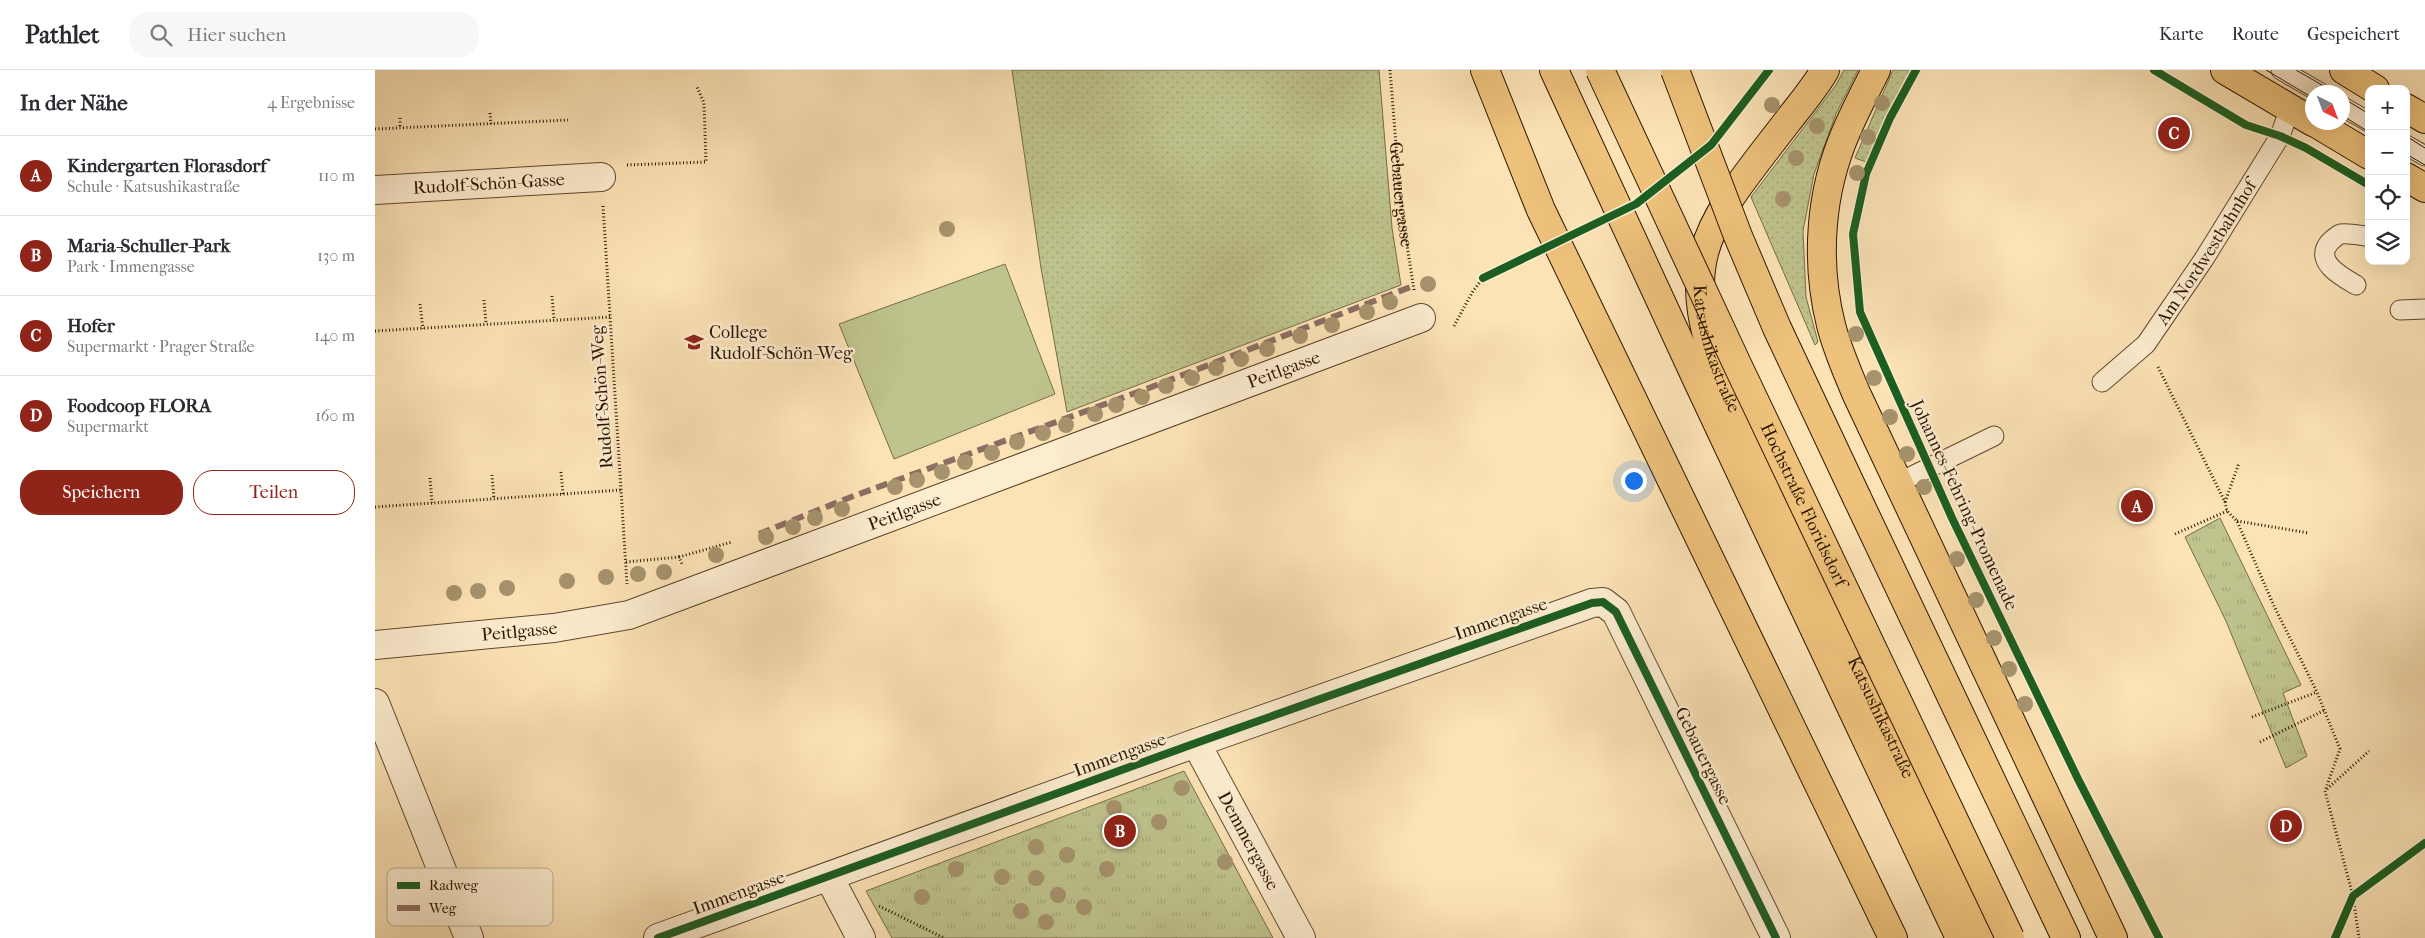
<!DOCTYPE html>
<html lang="de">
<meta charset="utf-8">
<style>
:root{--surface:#fff;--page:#f7f7f7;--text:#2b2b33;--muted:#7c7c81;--line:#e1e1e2;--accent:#8f2418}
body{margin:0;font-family:"IM FELL French Canon",serif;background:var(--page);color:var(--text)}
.controls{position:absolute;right:15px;top:15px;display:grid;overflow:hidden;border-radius:10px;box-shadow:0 5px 20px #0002}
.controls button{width:45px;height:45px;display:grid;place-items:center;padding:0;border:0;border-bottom:1px solid var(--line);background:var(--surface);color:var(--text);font:25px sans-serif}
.compass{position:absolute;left:1930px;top:15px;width:45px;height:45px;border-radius:50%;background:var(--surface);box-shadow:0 5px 20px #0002;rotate:138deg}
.you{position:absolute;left:1258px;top:410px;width:18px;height:18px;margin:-12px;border:4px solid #fff;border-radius:50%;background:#1a73e8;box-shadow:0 0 0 8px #1a73e833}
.badge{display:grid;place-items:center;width:32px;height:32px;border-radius:50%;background:var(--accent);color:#fff;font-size:16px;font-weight:700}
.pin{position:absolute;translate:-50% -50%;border:2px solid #fff;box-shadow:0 1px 5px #0006}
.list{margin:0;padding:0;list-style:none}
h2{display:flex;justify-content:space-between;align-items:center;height:65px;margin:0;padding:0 20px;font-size:21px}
h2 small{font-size:16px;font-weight:400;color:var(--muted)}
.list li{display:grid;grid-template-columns:32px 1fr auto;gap:15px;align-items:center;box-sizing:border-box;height:80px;padding:0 20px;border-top:1px solid var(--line)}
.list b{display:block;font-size:19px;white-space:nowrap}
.list p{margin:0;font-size:16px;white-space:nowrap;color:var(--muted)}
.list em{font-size:16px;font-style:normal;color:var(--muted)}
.actions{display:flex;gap:10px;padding:15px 20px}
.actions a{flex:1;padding:11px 0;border:1px solid var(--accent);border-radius:20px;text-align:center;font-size:18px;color:var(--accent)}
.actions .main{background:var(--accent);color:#fff}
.icon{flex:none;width:28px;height:28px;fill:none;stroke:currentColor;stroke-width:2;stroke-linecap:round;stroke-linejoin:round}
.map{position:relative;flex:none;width:2050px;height:868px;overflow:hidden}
header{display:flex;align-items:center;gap:30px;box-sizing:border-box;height:70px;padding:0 25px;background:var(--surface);border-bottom:1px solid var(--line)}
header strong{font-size:24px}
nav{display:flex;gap:28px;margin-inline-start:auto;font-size:18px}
.search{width:350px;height:45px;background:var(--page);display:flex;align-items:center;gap:12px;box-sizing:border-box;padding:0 18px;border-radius:20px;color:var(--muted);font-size:19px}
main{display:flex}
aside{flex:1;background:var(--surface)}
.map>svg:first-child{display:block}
</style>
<header>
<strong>Pathlet</strong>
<div class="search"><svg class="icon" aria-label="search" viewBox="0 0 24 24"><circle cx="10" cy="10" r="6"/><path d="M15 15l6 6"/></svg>Hier suchen</div>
<nav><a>Karte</a><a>Route</a><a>Gespeichert</a></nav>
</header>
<main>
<aside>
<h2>In der Nähe<small>4 Ergebnisse</small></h2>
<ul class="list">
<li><span class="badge">A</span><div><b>Kindergarten Florasdorf</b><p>Schule · Katsushikastraße</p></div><em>110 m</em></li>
<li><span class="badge">B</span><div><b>Maria-Schuller-Park</b><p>Park · Immengasse</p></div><em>130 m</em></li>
<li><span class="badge">C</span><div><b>Hofer</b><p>Supermarkt · Prager Straße</p></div><em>140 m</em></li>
<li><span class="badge">D</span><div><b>Foodcoop FLORA</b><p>Supermarkt</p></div><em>160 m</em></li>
</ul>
<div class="actions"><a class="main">Speichern</a><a>Teilen</a></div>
</aside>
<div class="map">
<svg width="2050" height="868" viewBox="0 0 2050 868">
<defs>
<pattern id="grass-dots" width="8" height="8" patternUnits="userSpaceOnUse" patternTransform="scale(1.25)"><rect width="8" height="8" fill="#bfc48e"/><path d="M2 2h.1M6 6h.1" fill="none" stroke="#a4a879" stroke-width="1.8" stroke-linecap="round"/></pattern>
<pattern id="park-tufts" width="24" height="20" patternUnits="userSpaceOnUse" patternTransform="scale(1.25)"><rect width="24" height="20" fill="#bfc48e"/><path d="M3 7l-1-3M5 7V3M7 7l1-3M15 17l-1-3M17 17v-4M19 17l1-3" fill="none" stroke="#a4a879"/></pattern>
</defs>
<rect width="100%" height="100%" fill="#fce3b6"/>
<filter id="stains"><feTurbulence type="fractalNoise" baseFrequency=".004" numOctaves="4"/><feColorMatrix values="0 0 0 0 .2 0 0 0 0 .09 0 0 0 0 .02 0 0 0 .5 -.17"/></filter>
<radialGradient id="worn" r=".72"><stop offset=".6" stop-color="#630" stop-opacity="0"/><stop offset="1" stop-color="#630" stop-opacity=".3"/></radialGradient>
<g fill="url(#grass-dots)" stroke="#766c48">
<polygon points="637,0 1004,0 1017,158 1026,215 692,342 666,198"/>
<polygon points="1469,0 1483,0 1461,44 1439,104 1428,161 1431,227 1443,272 1440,275 1376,127 1461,15"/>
<polygon points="1518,0 1536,0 1491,92 1480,88"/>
</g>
<g fill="url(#park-tufts)" stroke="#766c48">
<polygon points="1845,448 1926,615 1908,623 1932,686 1911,698 1851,551 1810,467"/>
<polygon points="809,701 898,868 517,868 491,821"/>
</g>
<polygon fill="#bfc48e" stroke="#766c48" points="630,194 680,324 519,389 464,254"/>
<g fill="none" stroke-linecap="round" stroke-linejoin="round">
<g stroke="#60482e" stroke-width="21">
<g id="lane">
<polyline points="1906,0 1944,22"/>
<polyline points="1968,37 1994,52"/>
<polyline points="2031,75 2050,86"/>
<path d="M1981,215C1967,207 1939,192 1954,173C1957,170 1962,165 1966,164C1973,163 1983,165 1990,166"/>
<polyline points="2025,240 2050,239"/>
<path id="s2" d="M1727,312L1771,274L1829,189L1905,66L1915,38"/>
<polyline points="1523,413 1619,366"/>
</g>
</g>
<g stroke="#60482e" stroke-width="30">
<g id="street">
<path id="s3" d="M0,120L226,107"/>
<path id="s4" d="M0,575L179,558L254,545L1046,248"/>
<polyline points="0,633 94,868"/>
<path id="s5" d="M821,673L926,868"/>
<polyline points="454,807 486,868"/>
<polyline points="283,868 821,673 1217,533 1228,532 1241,542 1401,868"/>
</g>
</g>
<g stroke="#2c1501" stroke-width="30">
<g id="primary">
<path id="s6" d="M1450,0C1439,19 1425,35 1412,52C1333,155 1297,187 1350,319L1611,868"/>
<path d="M1501,0C1491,20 1480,41 1471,62C1445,122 1440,191 1456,255C1462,279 1472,301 1481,323L1738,868"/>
<polyline points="1850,0 1938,52"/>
<polyline points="1969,0 2000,19"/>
<polyline points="2031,38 2050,49"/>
<polyline points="1939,52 1994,85"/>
<polyline points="2031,107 2050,118"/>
</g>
</g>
<g stroke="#2c1501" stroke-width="30">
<g id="highway">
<polyline points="1110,0 1166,140 1518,868"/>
<polyline points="1179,0 1324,314 1585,868"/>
<polyline points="1482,428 1691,868"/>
</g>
</g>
<g stroke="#2c1501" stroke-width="3" stroke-dasharray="1 2.5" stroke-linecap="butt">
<path id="s1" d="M1015,0L1026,137L1039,220"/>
<polyline points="115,43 116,54"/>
<polyline points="25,48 25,58"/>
<polyline points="0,59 193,50"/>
<polyline points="252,95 331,92 329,33 322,17"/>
<polyline points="228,136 252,514"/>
<polyline points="177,226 179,250"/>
<polyline points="109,230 111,254"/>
<polyline points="45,234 48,259"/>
<polyline points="1079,256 1098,221 1108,208"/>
<polyline points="0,261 235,247"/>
<polyline points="1783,297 1850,432 1852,441 1862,451 1899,536 1942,622 1965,679 1950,721 1978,826 1984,868"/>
<polyline points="186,402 188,424"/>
<polyline points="117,405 119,429"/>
<polyline points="55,408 57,433"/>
<polyline points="1850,432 1864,393"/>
<polyline points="0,437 246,420"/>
<polyline points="1862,451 1934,463"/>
<polyline points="1800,464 1852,441"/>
<polyline points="304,487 357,472"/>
<polyline points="251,492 304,487 307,494"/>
<polyline points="1877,647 1942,622"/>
<polyline points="1885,672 1950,640"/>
<polyline points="1952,719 1994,681"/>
<polyline points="504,836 569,868"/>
</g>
<use href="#lane" stroke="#fdedd0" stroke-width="19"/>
<use href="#street" stroke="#fdedd0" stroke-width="28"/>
<use href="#primary" stroke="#eec27b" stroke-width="28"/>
<use href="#highway" stroke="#eec27b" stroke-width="28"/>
<g stroke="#2c1501" stroke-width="1">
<polyline points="1891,0 1938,28"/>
<polyline points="1921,0 1959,22"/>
<polyline points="1968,28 1994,44"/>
<polyline points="1968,46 1994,62"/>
<polyline points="2031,66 2050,78"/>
<polyline points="2031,84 2050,95"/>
</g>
<g stroke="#2c1501" stroke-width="30" stroke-linecap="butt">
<g id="highway-bridge">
<path id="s7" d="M1225,0L1362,294L1635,868"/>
<polyline points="1300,0 1363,166 1402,258 1482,428"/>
</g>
</g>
<use href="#highway-bridge" stroke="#eec27b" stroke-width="28"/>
<polyline stroke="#8d6e63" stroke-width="6" stroke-dasharray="12 6" stroke-linecap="butt" points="384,464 476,427 774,318 1038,216"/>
<g stroke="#fdedd0" stroke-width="11">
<g id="cycleway">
<polyline points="1541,0 1515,48 1491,104 1478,164 1485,242 1577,448 1703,709 1784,868"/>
<polyline points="1779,0 1871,55 1905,66 1931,78 1994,115"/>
<polyline points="1108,208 1261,134 1336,75 1394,0"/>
<polyline points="283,868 821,673 1217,533 1228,532 1241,542 1401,868"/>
<polyline points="1960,868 1978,826 2050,773"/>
</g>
</g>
<use href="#cycleway" stroke="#1b5e20" stroke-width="8"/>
</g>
<g fill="#a6936d">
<circle cx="1507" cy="33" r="8"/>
<circle cx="1397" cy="35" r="8"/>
<circle cx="1442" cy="56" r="8"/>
<circle cx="1493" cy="67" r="8"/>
<circle cx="1421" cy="88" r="8"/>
<circle cx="1482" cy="103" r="8"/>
<circle cx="1408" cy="129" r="8"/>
<circle cx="572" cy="159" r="8"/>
<circle cx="1053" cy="214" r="8"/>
<circle cx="1015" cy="232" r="8"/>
<circle cx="992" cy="242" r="8"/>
<circle cx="957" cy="255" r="8"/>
<circle cx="1481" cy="264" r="8"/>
<circle cx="925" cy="266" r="8"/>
<circle cx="892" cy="279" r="8"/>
<circle cx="866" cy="289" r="8"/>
<circle cx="841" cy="298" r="8"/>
<circle cx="817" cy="308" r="8"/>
<circle cx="1499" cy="308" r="8"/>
<circle cx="791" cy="316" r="8"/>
<circle cx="767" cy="327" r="8"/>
<circle cx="741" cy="335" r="8"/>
<circle cx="720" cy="344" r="8"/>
<circle cx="1515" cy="347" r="8"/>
<circle cx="691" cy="355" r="8"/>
<circle cx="668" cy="363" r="8"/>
<circle cx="642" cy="372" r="8"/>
<circle cx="617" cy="383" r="8"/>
<circle cx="1532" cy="384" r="8"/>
<circle cx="590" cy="392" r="8"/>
<circle cx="567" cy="402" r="8"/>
<circle cx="542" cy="410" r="8"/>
<circle cx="520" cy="417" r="8"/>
<circle cx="1549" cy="417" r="8"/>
<circle cx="467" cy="439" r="8"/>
<circle cx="440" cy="448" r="8"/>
<circle cx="418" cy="457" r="8"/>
<circle cx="391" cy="467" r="8"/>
<circle cx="341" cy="485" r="8"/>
<circle cx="1582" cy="489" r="8"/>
<circle cx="289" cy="502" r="8"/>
<circle cx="263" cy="504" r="8"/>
<circle cx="231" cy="507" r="8"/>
<circle cx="192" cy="511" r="8"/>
<circle cx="132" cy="518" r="8"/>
<circle cx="103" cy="521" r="8"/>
<circle cx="79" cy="523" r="8"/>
<circle cx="1601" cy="530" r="8"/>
<circle cx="1619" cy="568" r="8"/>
<circle cx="1634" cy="599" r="8"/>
<circle cx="1650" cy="634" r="8"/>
<circle cx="807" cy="718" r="8"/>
<circle cx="739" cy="738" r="8"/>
<circle cx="784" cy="752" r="8"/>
<circle cx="661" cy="777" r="8"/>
<circle cx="692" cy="785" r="8"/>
<circle cx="850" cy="792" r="8"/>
<circle cx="581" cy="799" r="8"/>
<circle cx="732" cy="799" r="8"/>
<circle cx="627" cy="807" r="8"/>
<circle cx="661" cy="808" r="8"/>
<circle cx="683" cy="825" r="8"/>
<circle cx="547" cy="827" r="8"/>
<circle cx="709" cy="837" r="8"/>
<circle cx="646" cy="841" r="8"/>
<circle cx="671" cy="852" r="8"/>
</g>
<defs>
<g id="school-bare" transform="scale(1.5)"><path d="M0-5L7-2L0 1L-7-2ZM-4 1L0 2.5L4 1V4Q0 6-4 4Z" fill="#8f2418" stroke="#fdedd0" stroke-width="2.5" paint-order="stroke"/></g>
</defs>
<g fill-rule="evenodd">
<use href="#school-bare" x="319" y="272"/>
</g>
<g text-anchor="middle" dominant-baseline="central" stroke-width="5" stroke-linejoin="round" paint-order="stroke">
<g font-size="18" fill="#2c1501" stroke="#fdedd0">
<text stroke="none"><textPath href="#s3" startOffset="114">Rudolf-Schön-Gasse</textPath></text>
<text stroke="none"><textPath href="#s1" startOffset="125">Gebauergasse</textPath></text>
<text stroke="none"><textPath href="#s2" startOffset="168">Am Nordwestbahnhof</textPath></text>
<text stroke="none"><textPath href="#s6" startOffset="319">Katsushikastraße</textPath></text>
<text stroke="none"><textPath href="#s4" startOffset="955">Peitlgasse</textPath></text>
<text transform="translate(227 327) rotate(-94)">Rudolf-Schön-Weg</text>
<text stroke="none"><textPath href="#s7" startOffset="480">Hochstraße Floridsdorf</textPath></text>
<text transform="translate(1589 435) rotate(65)">Johannes-Fehring-Promenade</text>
<text stroke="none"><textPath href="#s4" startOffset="550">Peitlgasse</textPath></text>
<text transform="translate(1126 549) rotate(-19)">Immengasse</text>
<text stroke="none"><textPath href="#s4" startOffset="145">Peitlgasse</textPath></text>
<text stroke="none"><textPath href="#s6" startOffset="724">Katsushikastraße</textPath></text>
<text transform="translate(745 685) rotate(-20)">Immengasse</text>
<text transform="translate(1328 686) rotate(64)">Gebauergasse</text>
<text stroke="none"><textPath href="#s5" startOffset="111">Demmergasse</textPath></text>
<text transform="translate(364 823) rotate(-20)">Immengasse</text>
</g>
<g font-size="18" fill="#2c1501" stroke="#fdedd0" text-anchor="start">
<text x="334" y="262">College<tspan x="334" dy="21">Rudolf-Schön-Weg</tspan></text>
</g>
</g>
<rect x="12" y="798" width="166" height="58" rx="8" fill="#fdedd0" stroke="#beac92" stroke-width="1"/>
<rect x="22" y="812" width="23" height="7" fill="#1b5e20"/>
<rect x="22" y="835" width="23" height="6" fill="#8d6e63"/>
<g font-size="14" fill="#2c1501">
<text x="54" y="820">Radweg</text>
<text x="54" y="843">Weg</text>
</g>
<rect width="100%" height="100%" filter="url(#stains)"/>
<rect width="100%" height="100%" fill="url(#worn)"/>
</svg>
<div class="controls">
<button>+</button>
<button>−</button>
<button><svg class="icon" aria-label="locate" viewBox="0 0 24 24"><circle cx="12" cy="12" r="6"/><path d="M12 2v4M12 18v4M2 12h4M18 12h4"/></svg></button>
<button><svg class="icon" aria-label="layers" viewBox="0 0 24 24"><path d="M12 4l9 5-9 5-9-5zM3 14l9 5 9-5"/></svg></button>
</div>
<svg class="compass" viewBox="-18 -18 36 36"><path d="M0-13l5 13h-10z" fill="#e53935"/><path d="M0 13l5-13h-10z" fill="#7c7c81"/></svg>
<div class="you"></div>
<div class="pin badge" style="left:1762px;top:436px">A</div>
<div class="pin badge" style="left:745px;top:761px">B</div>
<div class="pin badge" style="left:1799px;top:63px">C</div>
<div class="pin badge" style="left:1911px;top:756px">D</div>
</div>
</main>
